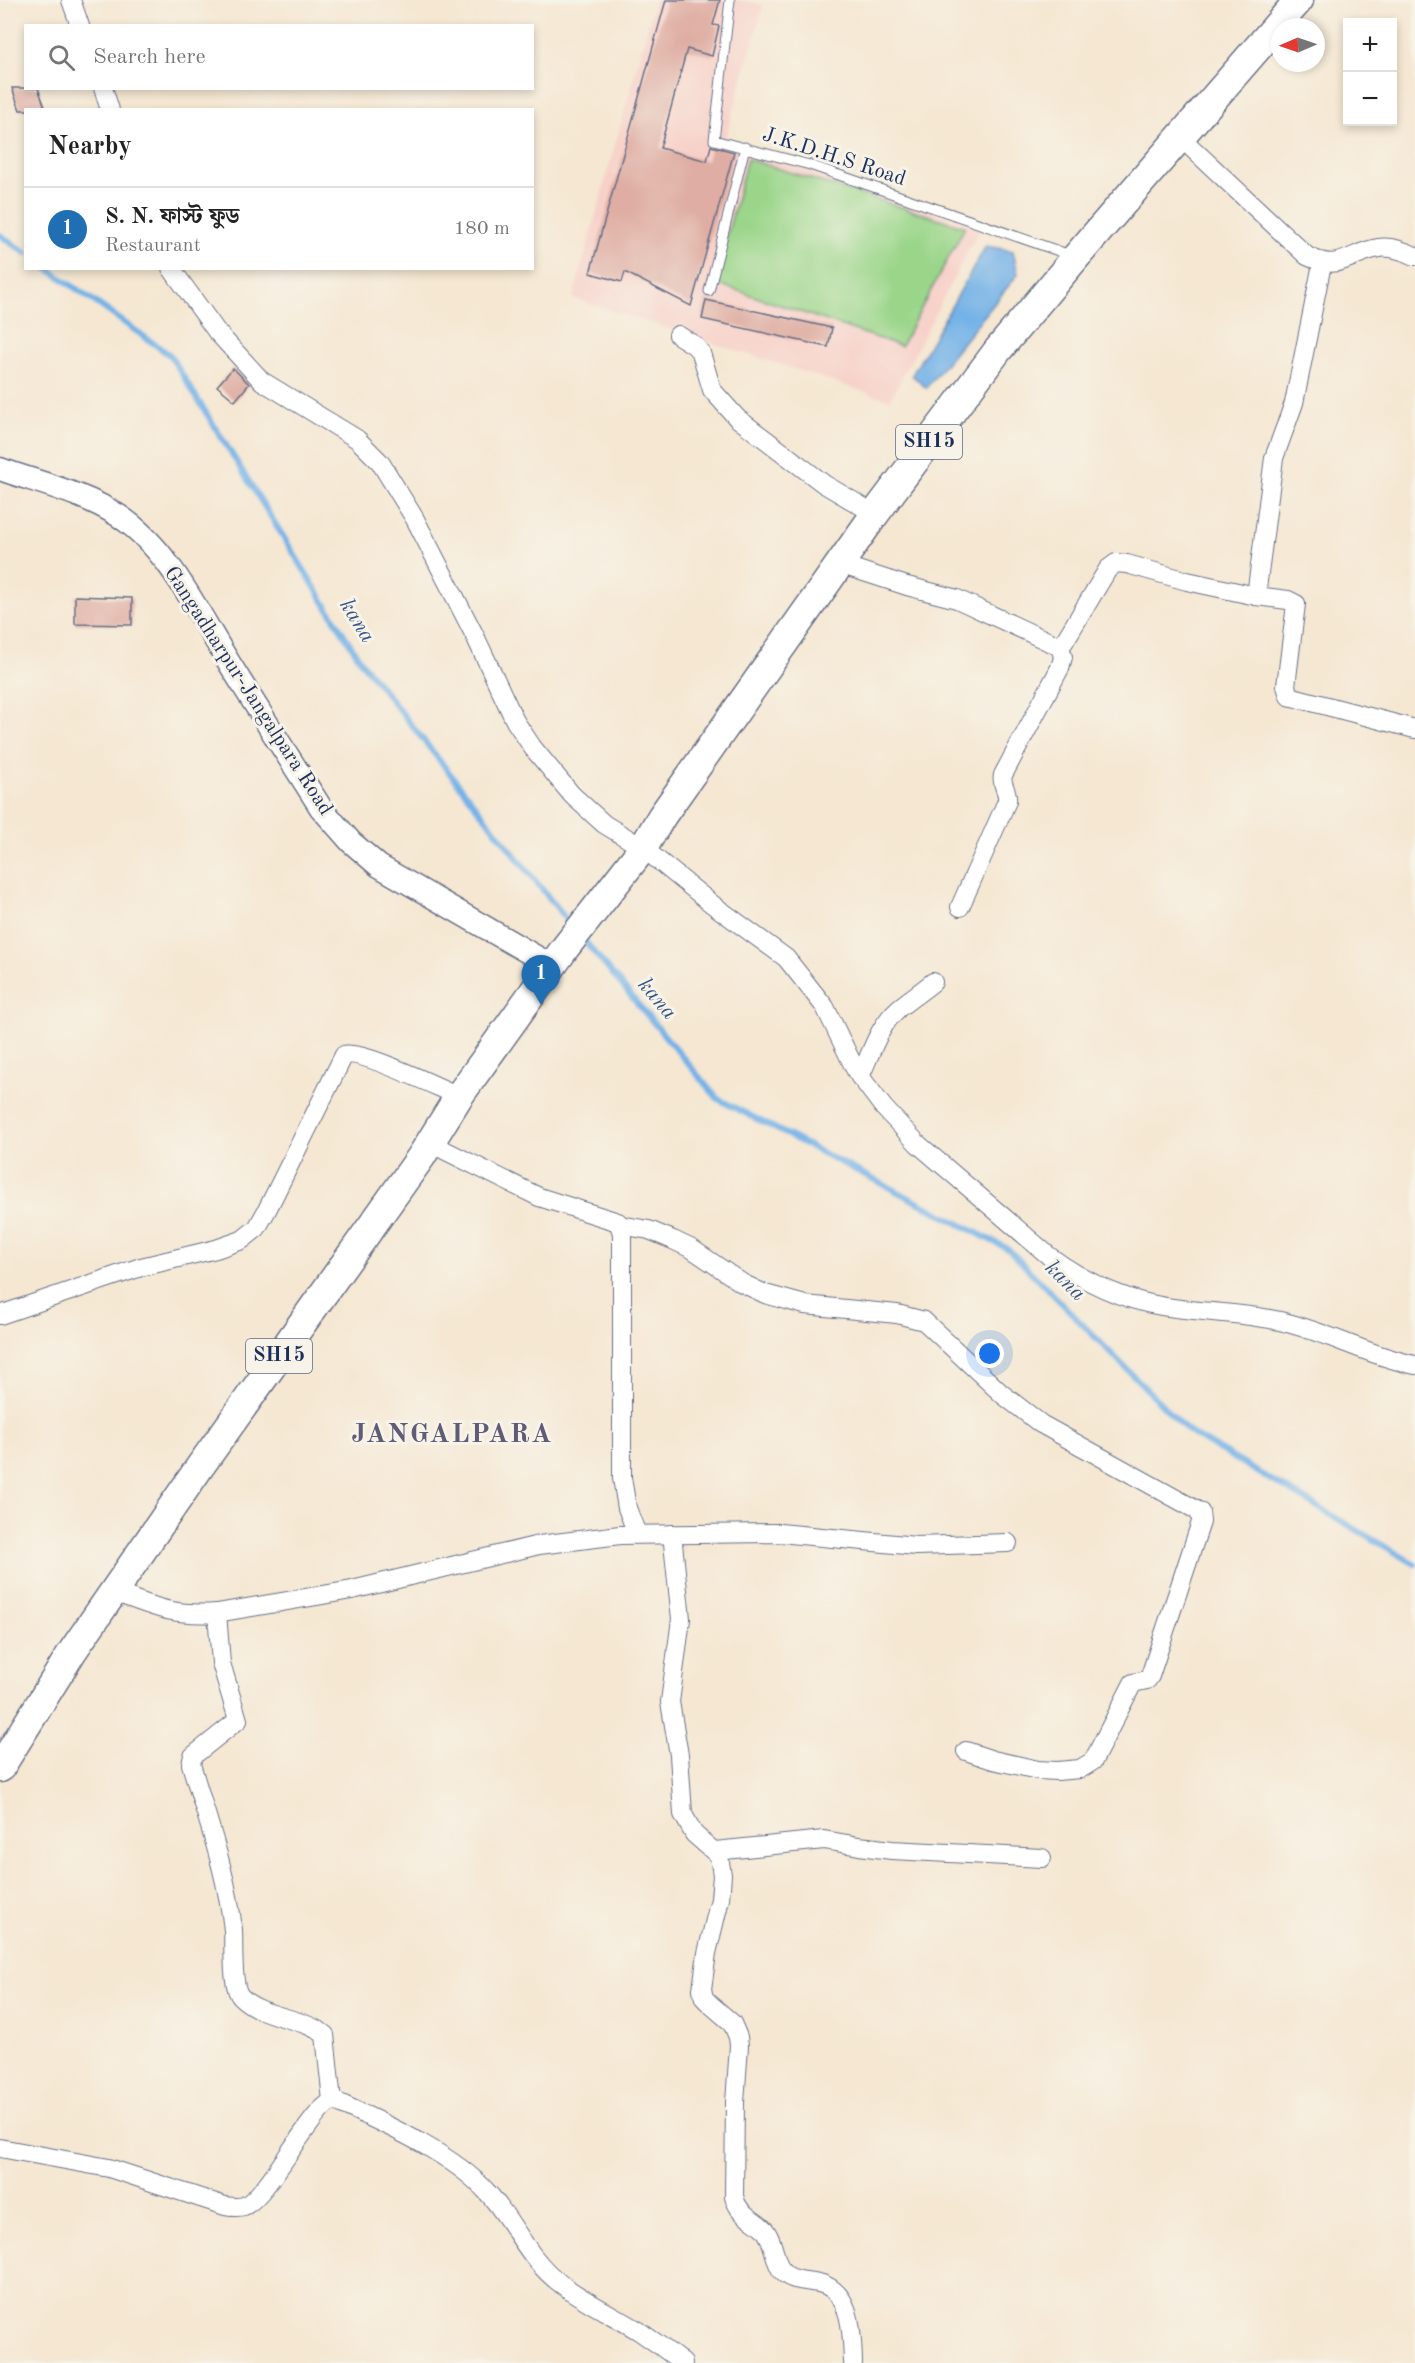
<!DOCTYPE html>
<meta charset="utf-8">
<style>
:root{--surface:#fff;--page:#f6f6f6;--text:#222;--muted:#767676;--line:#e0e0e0;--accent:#1f6fb2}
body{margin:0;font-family:"Old Standard TT","Noto Serif Bengali",serif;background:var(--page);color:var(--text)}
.controls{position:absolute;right:18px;top:18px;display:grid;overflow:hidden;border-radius:0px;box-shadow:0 3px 9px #0003}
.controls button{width:54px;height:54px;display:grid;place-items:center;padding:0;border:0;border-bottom:2px solid var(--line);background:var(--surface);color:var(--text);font:30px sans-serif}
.compass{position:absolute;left:1271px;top:18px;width:54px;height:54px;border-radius:50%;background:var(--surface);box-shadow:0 3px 9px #0003;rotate:268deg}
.you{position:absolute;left:990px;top:1354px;width:21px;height:21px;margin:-15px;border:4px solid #fff;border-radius:50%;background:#1a73e8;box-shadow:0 0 0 9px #1a73e833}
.badge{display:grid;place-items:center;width:39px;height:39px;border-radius:50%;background:var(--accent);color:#fff;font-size:20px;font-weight:700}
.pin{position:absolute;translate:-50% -50px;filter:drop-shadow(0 2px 3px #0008)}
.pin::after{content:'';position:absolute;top:32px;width:21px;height:18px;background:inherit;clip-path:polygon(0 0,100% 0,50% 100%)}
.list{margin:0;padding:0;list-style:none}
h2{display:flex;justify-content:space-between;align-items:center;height:78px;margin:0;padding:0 24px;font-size:26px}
h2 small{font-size:20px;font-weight:400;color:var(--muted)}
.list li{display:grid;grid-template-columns:39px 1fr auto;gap:18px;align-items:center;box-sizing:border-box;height:84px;padding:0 24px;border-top:2px solid var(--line)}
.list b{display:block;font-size:22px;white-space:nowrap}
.list p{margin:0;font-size:20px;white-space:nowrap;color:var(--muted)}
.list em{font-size:20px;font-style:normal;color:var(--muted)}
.icon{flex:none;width:33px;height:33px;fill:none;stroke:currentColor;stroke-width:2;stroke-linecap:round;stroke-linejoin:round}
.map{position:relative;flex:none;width:1415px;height:2363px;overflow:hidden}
.search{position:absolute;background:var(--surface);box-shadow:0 3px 9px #0003;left:24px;top:24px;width:510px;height:66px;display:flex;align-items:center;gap:15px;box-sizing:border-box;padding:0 21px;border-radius:0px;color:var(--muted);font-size:22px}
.panel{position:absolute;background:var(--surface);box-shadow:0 3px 9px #0003;left:24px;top:108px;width:510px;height:162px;border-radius:0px}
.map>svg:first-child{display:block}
</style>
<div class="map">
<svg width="1415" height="2363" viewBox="0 0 1415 2363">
<rect width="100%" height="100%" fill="#f7f3e8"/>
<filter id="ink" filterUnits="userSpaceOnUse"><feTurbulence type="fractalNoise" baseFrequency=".0167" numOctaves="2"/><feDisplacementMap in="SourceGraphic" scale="12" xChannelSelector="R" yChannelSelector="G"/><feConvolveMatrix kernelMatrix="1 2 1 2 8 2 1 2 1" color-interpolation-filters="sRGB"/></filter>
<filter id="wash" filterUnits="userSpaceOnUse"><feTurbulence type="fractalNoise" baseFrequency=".008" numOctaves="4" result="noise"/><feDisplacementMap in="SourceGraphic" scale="24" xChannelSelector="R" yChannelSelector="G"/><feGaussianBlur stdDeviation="1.35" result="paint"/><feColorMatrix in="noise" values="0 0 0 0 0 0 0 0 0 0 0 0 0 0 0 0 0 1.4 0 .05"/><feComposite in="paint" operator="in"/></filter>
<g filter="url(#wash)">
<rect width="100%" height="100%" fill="#f5e7d2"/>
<polygon fill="#f7d1c9" points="655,0 743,0 763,6 724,143 980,228 890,400 573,298"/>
<polygon fill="#9ad589" stroke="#5a8274" stroke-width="1.5" points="747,159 965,227 901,346 715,283"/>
<polygon fill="#74b2e7" stroke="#4870a2" stroke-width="1.5" points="986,246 1013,251 1018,274 926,388 912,375"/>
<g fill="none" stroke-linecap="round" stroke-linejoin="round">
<g stroke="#74b2e7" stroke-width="6">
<polyline points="0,235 26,253"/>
<polyline points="47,268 170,355 362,663 573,928"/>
<polyline points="582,938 718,1099 1008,1249 1189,1432 1415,1564"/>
</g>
</g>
<g id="blocks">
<g fill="#dfada3">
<polygon points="666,0 720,0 713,25 719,26 712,56 687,49 660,148 707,161 711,146 734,152 691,306 625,272 622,282 590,273"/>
<polygon points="12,88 38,88 46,110 20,110"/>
<polygon points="706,300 832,328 828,347 702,319"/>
<polygon points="233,368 249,384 235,401 217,386"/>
<polygon points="75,596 132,598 132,625 75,624"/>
</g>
</g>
</g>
<g filter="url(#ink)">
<use href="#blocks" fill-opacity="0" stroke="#676f87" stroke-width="1.5"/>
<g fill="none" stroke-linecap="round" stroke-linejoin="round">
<g stroke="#676f87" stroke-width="11">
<g id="service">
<polyline points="730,0 714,140 810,165 1073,256"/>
<polyline points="709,291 745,147"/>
</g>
</g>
<g stroke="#676f87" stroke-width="20">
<g id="minor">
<polyline points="71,0 80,26"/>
<polyline points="103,88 110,110"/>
<path d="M1180,137L1307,256C1342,273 1347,253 1379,248C1391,246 1404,251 1415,256"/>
<path d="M171,268L217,332L262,381L357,439L380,462L415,519L475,636L515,721L533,748L572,795L604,824L643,848L712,904L786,958L825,1007L856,1071L884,1108L918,1144L1049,1256C1083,1281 1120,1299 1161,1306C1202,1313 1244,1312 1284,1322C1329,1333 1370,1356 1415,1365"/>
<polyline points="678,335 694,345 701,353 712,390 737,418 824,484 875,514"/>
<polyline points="839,564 907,586 957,599 1058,646 1064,642 1108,569 1116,563 1127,564 1187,581 1256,596 1274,458 1294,403 1322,264"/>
<polyline points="1256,596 1288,600 1296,604 1286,686 1289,696 1415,729"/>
<path d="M960,907L1007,801C1009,791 1000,785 1003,775L1060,668L1063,657L1060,646"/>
<path d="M860,1077C871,1053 879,1025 899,1008C910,999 922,991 933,982"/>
<polyline points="430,1143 539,1197 618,1222 622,1233 622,1478 627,1508 637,1534"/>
<polyline points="620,1225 649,1230 673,1240 692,1249 742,1283 765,1294 805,1305 897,1314 924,1321 1002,1394 1041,1424 1200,1512 1201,1522 1150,1676 1147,1680 1133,1683 1093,1761 1080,1769 1057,1771 1038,1770 993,1760 966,1751"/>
<path d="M0,1315L141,1267L216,1249L242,1240L257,1228L267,1210L344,1055C360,1049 439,1088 459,1096"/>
<path d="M672,1534L681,1619L670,1702L679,1755L683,1814L694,1834L719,1856L722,1875L720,1899L707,1953L702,1989L704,1998L710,2004L732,2023L738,2037L739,2046L735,2102L734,2196C738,2215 752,2217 764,2229C775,2241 774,2266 785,2274C796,2283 813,2280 825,2285C853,2297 852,2338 853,2363"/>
<path d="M114,1592C154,1607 172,1616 217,1613L352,1590L539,1545L620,1535L780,1533L916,1546L1008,1543"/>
<path d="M217,1613L221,1663L238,1720L193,1756L191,1764C207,1819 227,1873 233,1930C234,1945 231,1987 241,1997C262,2018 303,2017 325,2035L332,2101"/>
<polyline points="715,1851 824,1840 859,1846 892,1850 1042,1858"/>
<path d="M0,2148L109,2168L225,2206C232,2207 237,2208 244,2206C269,2196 315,2101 335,2101C383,2123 452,2153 487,2192C514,2221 528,2260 561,2284C585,2302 613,2315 639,2331C654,2341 669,2352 683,2363"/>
</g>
</g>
<g stroke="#676f87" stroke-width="25">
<path id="tertiary" d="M0,469C39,483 84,493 119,516C169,549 197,611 228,661C258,710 290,759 321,808L351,842L379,866L552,966"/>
</g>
<g stroke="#676f87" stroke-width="31">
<polyline id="primary" points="0,1768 72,1652 199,1468 421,1157 459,1096 565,948 643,848 662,816 875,514 998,350 1076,257 1299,0"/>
</g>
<use href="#service" stroke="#fff" stroke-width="9"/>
<use href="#minor" stroke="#fff" stroke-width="18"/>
<use href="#tertiary" stroke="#fff" stroke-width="22"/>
<use href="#primary" stroke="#fff" stroke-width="28"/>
</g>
</g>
<g text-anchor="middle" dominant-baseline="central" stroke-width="6" stroke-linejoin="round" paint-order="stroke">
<g fill="#f7f3e8" stroke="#5d6a87" stroke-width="1.5">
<rect x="896" y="425" width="66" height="34" rx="4.5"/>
<rect x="246" y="1339" width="66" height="34" rx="4.5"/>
</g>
<g font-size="20" font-weight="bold" fill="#1b2f5e">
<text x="929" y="442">SH15</text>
<text x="279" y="1356">SH15</text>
</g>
<g font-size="21" fill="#1b2f5e" stroke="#f7f3e8">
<text transform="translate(834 157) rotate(18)">J.K.D.H.S Road</text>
<text transform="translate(248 691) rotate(57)">Gangadharpur-Jangalpara Road</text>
</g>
<g font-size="22" font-style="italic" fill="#365687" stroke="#f7f3e8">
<text transform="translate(357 621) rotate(58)">kana</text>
<text transform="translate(657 999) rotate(50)">kana</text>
<text transform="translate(1065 1281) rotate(45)">kana</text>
</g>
<g font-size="27" font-weight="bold" letter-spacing="1.5" fill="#605b76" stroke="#f7f3e8">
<text x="452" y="1434">JANGALPARA</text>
</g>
</g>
</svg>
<div class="controls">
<button>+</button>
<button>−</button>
</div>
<svg class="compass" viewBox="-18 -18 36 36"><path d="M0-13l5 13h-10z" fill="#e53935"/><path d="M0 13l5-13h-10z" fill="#767676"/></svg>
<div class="you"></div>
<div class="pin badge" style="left:541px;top:1005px">1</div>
<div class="search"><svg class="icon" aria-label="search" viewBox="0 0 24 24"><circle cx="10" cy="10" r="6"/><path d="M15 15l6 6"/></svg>Search here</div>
<section class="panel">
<h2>Nearby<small></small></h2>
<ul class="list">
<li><span class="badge">1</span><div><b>S. N. ফাস্ট ফুড</b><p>Restaurant</p></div><em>180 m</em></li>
</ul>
</section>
</div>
